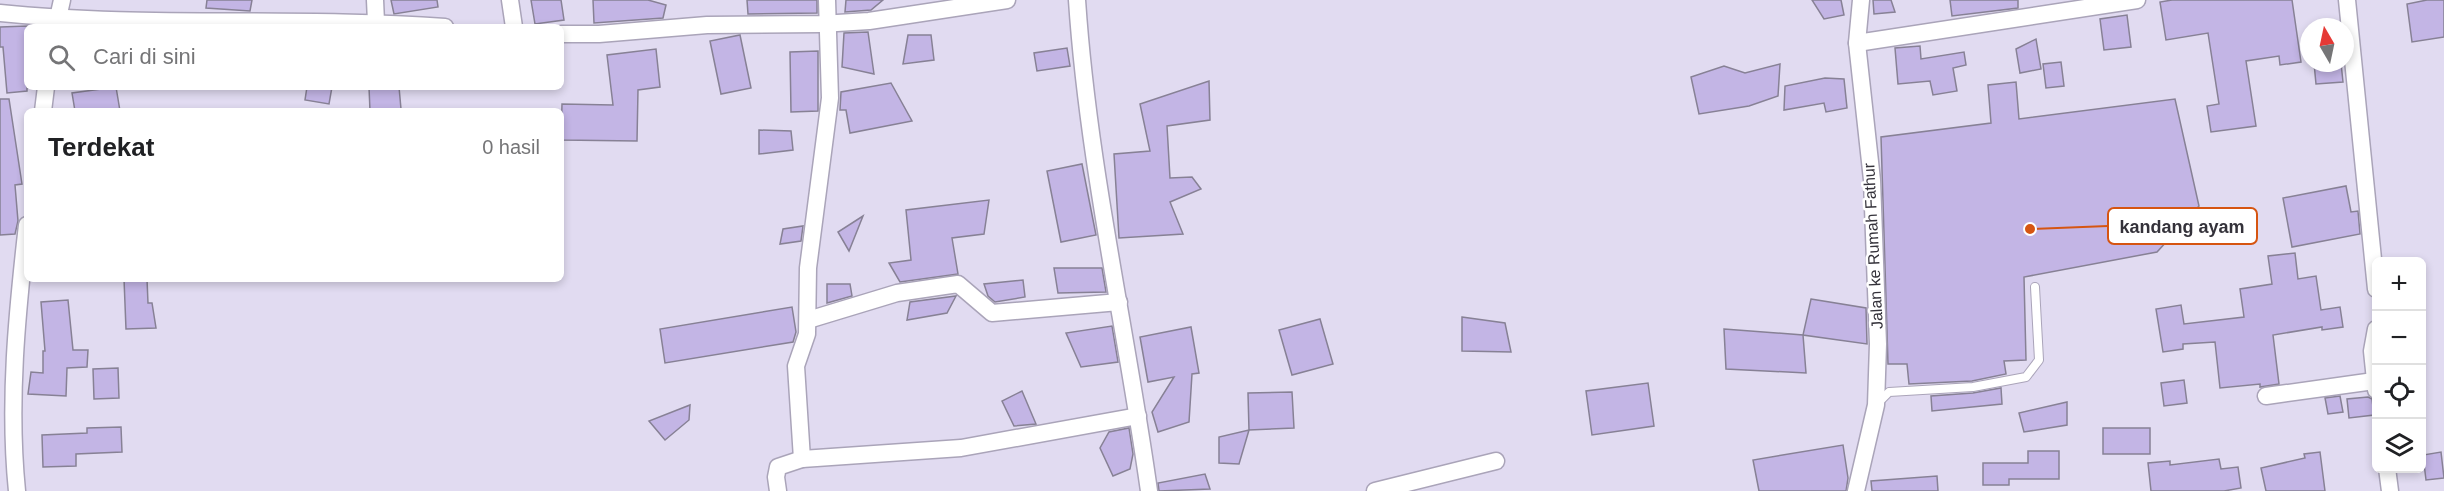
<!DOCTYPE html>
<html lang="id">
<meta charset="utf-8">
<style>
:root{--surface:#fff;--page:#f6f6f6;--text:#202124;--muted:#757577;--line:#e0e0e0}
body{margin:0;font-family:Arial,sans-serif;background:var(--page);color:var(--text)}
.controls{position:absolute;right:18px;bottom:18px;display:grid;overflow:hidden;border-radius:9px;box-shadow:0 3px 9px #0003}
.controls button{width:54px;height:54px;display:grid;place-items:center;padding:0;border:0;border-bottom:2px solid var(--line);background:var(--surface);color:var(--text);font:30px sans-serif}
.compass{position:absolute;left:2300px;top:18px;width:54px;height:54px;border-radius:50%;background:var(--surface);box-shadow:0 3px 9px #0003;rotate:351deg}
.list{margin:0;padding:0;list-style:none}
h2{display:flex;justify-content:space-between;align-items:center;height:78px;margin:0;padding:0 24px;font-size:26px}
h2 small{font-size:20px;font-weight:400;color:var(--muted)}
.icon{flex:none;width:33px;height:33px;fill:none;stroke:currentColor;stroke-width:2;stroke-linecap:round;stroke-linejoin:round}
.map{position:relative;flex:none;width:2444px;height:491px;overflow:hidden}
.search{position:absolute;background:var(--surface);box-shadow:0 3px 9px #0003;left:24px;top:24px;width:540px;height:66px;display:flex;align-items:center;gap:15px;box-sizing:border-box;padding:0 21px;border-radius:9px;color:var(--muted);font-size:22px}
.panel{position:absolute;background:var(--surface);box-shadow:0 3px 9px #0003;left:24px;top:108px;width:540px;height:174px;border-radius:9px}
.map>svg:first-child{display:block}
</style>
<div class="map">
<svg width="2444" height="491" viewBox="0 0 2444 491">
<rect width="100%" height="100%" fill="#e1dbf1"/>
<g fill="#c3b5e5" stroke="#878195" stroke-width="1.5">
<polygon points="207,0 252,0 250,11 206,8"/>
<polygon points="391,0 437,0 438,7 394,14"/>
<polygon points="531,0 561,0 564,20 535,24"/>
<polygon points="593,0 648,0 666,5 663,18 594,23"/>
<polygon points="747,0 817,0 817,13 748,14"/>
<polygon points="846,0 883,0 871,10 845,12"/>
<polygon points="1812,0 1841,0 1844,15 1824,19"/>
<polygon points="1873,0 1891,0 1895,12 1874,14"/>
<polygon points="1950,0 2018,0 2018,8 1952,16"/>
<polygon points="2172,0 2292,0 2301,62 2280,65 2279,56 2246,61 2256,126 2211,132 2207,106 2219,104 2208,33 2166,40 2160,2"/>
<polygon points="2427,0 2444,0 2444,37 2412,42 2407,4"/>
<polygon points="2127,15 2131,47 2104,50 2100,19"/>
<polygon points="27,26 27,91 7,93 3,47 0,47 0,27"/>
<polygon points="868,32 874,74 842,67 844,33"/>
<polygon points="740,35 751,88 721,94 710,41"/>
<polygon points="908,35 931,35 934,60 903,64"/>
<polygon points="2036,39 2041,69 2020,73 2016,49"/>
<polygon points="1920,46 1921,59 1964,52 1966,65 1953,68 1957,91 1933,95 1930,81 1898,84 1895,48"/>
<polygon points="1067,48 1070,66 1037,71 1034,53"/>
<polygon points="656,49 660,87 638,90 637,141 561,140 562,104 613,105 607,55"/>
<polygon points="818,51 818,111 791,112 790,52"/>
<polygon points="2061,62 2064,86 2046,88 2043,64"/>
<polygon points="2314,63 2341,63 2343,82 2316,84"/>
<polygon points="1780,64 1778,96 1749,106 1699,114 1691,77 1724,66 1745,73"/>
<polygon points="1825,78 1844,79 1847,108 1826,112 1824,103 1784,110 1785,86"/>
<polygon points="1209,81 1210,120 1167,126 1170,178 1192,177 1201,189 1170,202 1183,234 1119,238 1114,154 1150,151 1140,104"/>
<polygon points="2016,82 2019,119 2175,99 2199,206 2157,252 2024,277 2026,360 2004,361 2006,374 1972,381 1909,384 1907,364 1888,364 1881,137 1991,123 1988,85"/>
<polygon points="891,83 912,121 850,133 846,110 840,110 841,92"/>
<polygon points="116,87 120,111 75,111 72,93"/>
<polygon points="307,87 332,87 329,104 305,100"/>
<polygon points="369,87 399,87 401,109 370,111"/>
<polygon points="0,99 9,99 22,184 15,185 18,221 15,234 0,235"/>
<polygon points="759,130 791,131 793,150 759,154"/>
<polygon points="1082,164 1096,235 1061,242 1047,171"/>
<polygon points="2346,186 2351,212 2358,211 2360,234 2292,247 2283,198"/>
<polygon points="989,200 984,234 952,238 958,274 900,282 889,263 911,260 906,210"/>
<polygon points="863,216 849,251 838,232"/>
<polygon points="803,226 801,241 780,244 783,229"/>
<polygon points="2295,253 2298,279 2316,276 2321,310 2340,307 2343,327 2322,330 2322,327 2273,335 2279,384 2260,387 2260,384 2220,388 2215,342 2183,344 2183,349 2163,352 2156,309 2181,305 2184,324 2244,317 2240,289 2272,284 2268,256"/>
<polygon points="1054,268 1102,268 1106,292 1058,293"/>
<polygon points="124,279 147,279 148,303 152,303 156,328 126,329"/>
<polygon points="1023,280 1025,297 995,302 988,296 984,284"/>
<polygon points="827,284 850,284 852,296 827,303"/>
<polygon points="956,296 947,313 907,320 910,302"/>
<polygon points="1811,299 1866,308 1867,344 1803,335"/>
<polygon points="68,300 73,350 88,350 87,367 67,368 66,396 28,394 31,372 43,373 43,351 45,351 41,302"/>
<polygon points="792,307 796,332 793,342 665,363 660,329"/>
<polygon points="1462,317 1505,323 1511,352 1462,351"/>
<polygon points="1320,319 1333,364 1292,375 1279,330"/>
<polygon points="1112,326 1118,362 1081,367 1066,333"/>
<polygon points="1191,327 1199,373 1192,374 1189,422 1158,432 1152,412 1174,377 1148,382 1140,337"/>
<polygon points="1724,329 1803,335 1806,373 1726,369"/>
<polygon points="118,368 119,398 94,399 93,369"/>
<polygon points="2184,380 2187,403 2164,406 2161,383"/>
<polygon points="1648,383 1654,426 1592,435 1586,391"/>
<polygon points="2001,388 2002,404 1932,411 1931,396 1973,393"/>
<polygon points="1022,391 1036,424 1014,426 1002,401"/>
<polygon points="1292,392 1294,428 1249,430 1248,393"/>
<polygon points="2340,396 2343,412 2328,414 2325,398"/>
<polygon points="2368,397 2372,399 2374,415 2349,418 2347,399"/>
<polygon points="2067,402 2067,425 2024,432 2019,413"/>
<polygon points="690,405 689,420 665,440 649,421"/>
<polygon points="121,427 122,452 76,454 76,466 43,467 42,435 87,433 87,428"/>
<polygon points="1129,428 1133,454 1130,469 1113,476 1100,448 1109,432"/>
<rect x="2103" y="428" width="47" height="26"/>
<polygon points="1249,430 1239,464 1219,463 1219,437"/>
<polygon points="1843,445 1848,478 1846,491 1759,491 1753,460"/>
<polygon points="2028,451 2059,451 2059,479 2009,479 2009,485 1983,485 1983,463 2028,463"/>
<polygon points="2320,452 2325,491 2266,491 2261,468 2305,458 2304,454"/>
<polygon points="2441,452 2444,478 2426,480 2423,455"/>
<polygon points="2219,459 2221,469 2238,467 2241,488 2224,491 2151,491 2148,463 2170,461 2170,465"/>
<polygon points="1205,474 1210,489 1159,491 1158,483"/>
<polygon points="1937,476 1938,491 1872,491 1871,481"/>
</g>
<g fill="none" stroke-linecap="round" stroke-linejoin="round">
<g stroke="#aaa4b9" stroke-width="10">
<polyline id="lane" points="1878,403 1889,392 1973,387 2026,377 2039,360 2035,287"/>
</g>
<g stroke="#aaa4b9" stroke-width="19">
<g id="street">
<polyline points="375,0 376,22"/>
<polyline points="510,0 514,27"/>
<path d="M1077,0C1088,165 1126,327 1149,491"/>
<polyline points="2347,0 2376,289"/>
<path d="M0,13C146,28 297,16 445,27"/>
<polyline points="56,27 62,0"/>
<polyline points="561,34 599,34 707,25 821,24 869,21 1007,0"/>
<polyline points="1857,43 2137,0"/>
<polyline points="43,111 46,87"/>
<polyline points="808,320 897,293 958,284 992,313 1119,302"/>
<polyline points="2376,390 2372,351 2376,329"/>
<polyline points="2266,396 2374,381"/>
<polyline points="802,459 796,366 807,334 808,268 830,98 827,0"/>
<polyline points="2387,468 2390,491"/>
<path d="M17,491C8,403 17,313 27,225"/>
<polyline points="778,491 776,477 778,467 802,459 961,448 1138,416"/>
<polyline points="1375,491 1496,461"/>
<polyline points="1856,491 1876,405 1878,344 1872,180 1857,43 1861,0"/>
</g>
</g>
<use href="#lane" stroke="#fff" stroke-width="8"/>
<use href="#street" stroke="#fff" stroke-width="16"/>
</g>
<g text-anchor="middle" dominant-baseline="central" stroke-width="5" stroke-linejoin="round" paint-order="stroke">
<g font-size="16" fill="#34323a" stroke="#fff">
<text transform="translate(1873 246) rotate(-93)">Jalan ke Rumah Fathur</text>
</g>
</g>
<path fill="none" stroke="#d65511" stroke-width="2" d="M2030 229L2108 226"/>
<circle fill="#d65511" stroke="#fff" stroke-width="2" cx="2030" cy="229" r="6"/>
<rect fill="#fff" stroke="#d65511" stroke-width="2" x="2108" y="208" width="149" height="36" rx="6"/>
<g font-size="18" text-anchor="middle" font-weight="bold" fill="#34323a">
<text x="2182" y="233">kandang ayam</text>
</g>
</svg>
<div class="controls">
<button>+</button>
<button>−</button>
<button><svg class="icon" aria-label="locate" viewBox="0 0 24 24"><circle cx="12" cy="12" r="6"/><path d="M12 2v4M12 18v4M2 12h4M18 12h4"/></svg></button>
<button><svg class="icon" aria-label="layers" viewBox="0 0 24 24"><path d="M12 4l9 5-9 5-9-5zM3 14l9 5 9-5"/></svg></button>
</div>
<svg class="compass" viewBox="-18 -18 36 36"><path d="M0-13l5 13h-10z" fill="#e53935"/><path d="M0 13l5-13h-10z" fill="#757577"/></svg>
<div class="search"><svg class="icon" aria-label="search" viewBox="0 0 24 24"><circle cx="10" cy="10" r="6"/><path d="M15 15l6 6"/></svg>Cari di sini</div>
<section class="panel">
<h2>Terdekat<small>0 hasil</small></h2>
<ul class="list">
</ul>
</section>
</div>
